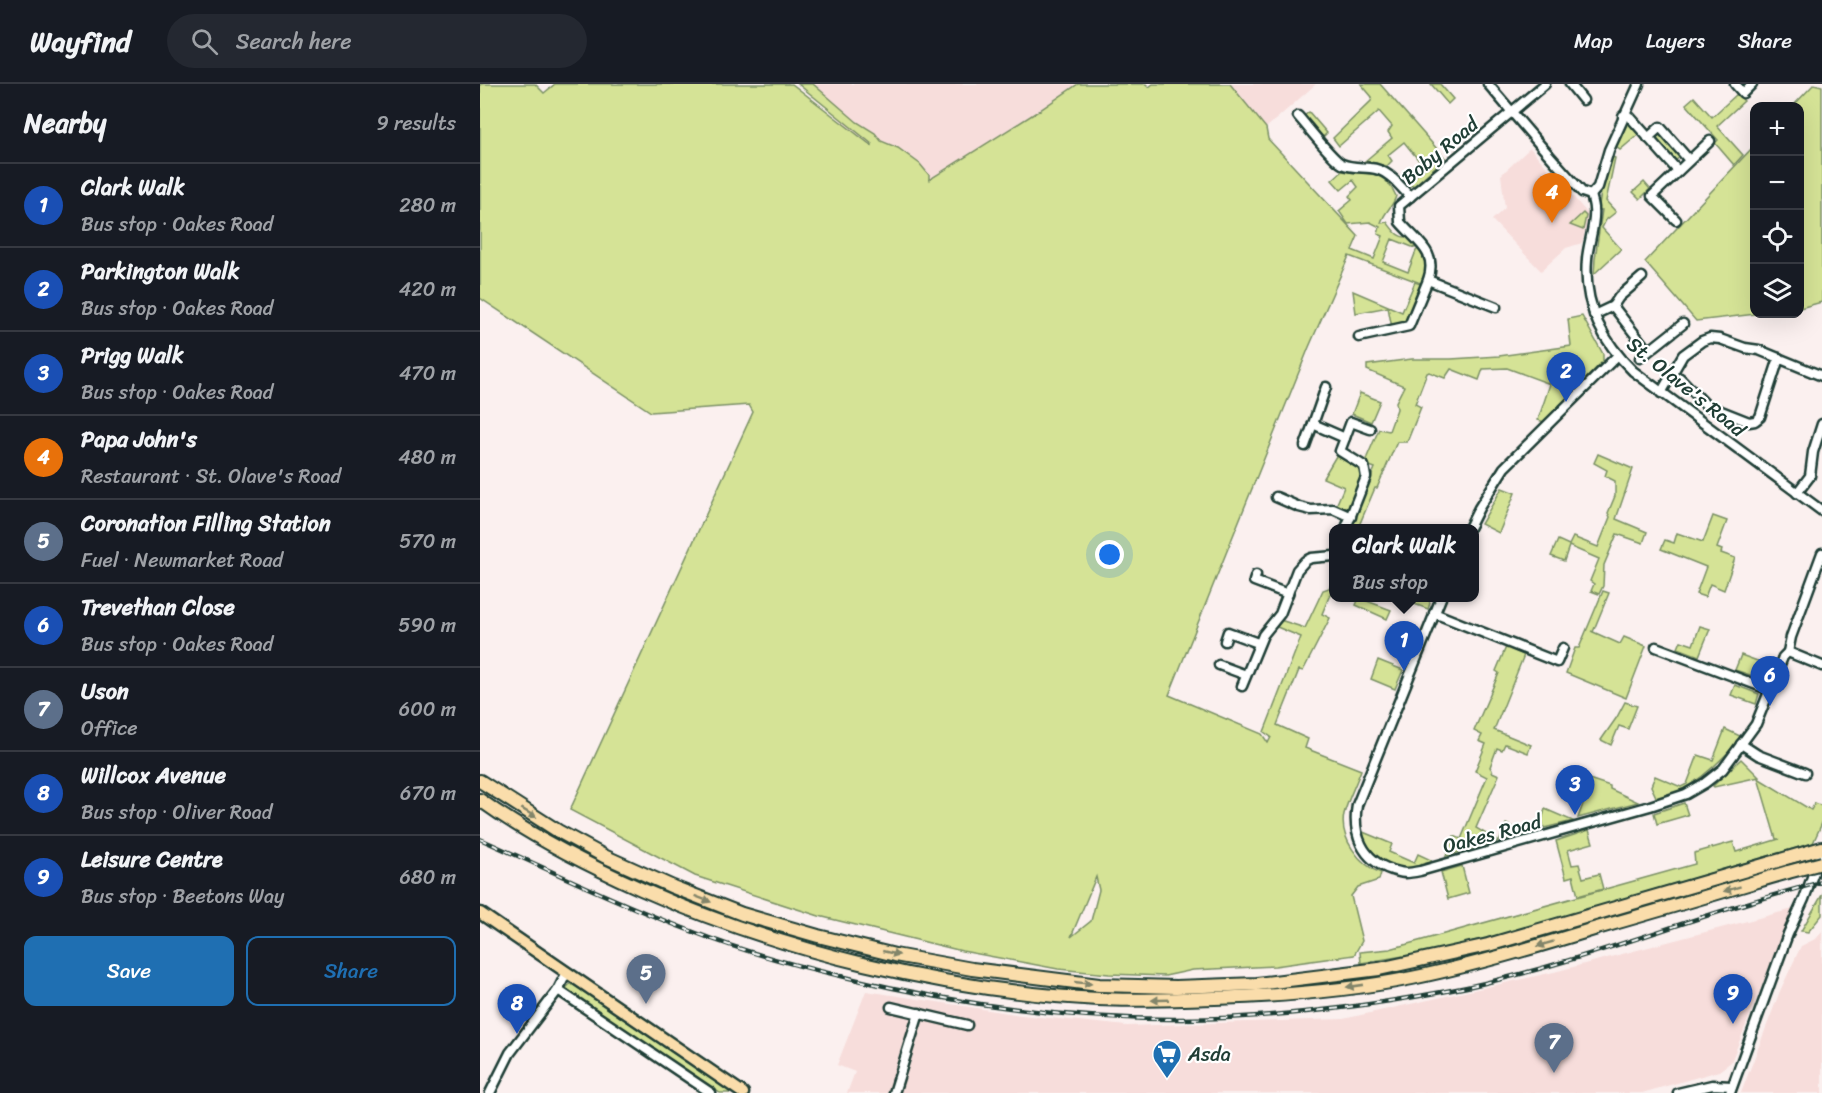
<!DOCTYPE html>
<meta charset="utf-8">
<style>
:root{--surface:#171b24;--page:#242831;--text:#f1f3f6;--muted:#9ea1a6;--line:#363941;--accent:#1f6fb2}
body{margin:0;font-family:Sriracha,sans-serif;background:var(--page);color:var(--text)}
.controls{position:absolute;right:18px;top:18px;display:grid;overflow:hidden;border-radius:12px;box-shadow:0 6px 24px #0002}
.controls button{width:54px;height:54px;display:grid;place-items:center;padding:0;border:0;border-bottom:2px solid var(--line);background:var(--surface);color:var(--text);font:30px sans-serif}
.you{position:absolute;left:630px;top:471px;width:21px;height:21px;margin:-15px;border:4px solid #fff;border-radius:50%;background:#1a73e8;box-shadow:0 0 0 9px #1a73e833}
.badge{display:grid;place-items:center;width:39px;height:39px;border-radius:50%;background:var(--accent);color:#fff;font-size:20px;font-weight:700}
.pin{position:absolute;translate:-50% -50px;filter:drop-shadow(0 2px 3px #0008)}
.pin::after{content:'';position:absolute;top:32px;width:21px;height:18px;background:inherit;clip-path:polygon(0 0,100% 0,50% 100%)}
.popup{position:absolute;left:849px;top:440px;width:150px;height:78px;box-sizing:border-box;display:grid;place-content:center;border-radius:12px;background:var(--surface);filter:drop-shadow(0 2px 4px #0005);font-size:20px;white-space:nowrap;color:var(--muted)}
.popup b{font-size:22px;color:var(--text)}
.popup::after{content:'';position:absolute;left:50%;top:100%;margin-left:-12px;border:12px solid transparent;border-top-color:var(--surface)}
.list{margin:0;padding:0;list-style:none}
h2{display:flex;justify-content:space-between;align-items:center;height:78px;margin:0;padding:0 24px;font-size:26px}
h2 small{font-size:20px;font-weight:400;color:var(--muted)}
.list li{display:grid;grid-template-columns:39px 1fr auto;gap:18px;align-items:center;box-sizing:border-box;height:84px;padding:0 24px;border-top:2px solid var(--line)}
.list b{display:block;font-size:22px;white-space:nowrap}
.list p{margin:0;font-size:20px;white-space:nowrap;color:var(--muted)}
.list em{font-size:20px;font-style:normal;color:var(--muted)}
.actions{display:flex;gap:12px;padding:18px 24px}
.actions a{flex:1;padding:14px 0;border:2px solid var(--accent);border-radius:12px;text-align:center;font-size:21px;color:var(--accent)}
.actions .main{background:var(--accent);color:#fff}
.icon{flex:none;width:33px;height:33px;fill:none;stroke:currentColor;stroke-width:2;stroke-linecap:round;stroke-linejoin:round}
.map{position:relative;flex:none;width:1342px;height:1009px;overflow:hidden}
header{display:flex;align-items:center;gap:36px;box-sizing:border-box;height:84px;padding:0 30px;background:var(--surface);border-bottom:2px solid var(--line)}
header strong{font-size:28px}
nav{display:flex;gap:33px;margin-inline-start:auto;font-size:21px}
.search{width:420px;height:54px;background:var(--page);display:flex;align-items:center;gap:15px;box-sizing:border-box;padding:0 21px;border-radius:33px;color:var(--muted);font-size:22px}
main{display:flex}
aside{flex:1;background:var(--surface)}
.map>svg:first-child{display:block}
</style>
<header>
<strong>Wayfind</strong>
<div class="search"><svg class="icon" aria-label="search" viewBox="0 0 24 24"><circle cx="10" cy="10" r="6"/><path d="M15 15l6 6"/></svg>Search here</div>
<nav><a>Map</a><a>Layers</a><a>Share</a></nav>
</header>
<main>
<aside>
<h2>Nearby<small>9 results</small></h2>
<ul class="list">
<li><span class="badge" style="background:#1a4fb4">1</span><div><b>Clark Walk</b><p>Bus stop · Oakes Road</p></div><em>280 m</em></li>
<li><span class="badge" style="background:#1a4fb4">2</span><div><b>Parkington Walk</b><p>Bus stop · Oakes Road</p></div><em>420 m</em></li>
<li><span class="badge" style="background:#1a4fb4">3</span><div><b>Prigg Walk</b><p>Bus stop · Oakes Road</p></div><em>470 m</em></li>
<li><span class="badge" style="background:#e8710a">4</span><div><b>Papa John's</b><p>Restaurant · St. Olave's Road</p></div><em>480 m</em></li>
<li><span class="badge" style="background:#5c6f8a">5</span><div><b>Coronation Filling Station</b><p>Fuel · Newmarket Road</p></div><em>570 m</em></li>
<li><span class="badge" style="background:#1a4fb4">6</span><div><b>Trevethan Close</b><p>Bus stop · Oakes Road</p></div><em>590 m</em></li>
<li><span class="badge" style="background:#5c6f8a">7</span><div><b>Uson</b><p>Office</p></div><em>600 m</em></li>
<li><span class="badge" style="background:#1a4fb4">8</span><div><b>Willcox Avenue</b><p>Bus stop · Oliver Road</p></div><em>670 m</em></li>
<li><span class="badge" style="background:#1a4fb4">9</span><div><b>Leisure Centre</b><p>Bus stop · Beetons Way</p></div><em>680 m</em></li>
</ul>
<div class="actions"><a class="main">Save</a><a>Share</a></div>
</aside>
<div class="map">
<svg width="1342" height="1009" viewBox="0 0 1342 1009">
<rect width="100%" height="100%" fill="#fbf0ef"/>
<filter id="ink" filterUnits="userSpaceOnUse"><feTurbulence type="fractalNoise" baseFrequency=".0167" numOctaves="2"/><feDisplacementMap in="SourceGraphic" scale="12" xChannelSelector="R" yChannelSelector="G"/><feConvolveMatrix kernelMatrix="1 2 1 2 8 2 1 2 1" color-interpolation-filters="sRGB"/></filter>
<g filter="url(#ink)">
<g fill="#f7dddb">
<polygon points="322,0 598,0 560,26 441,101 383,57"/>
<polygon points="750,0 836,0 786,44"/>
<polygon points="1050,64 1109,131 1102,159 1086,164 1061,187 1012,136 1025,124 1021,91"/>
<polygon points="1313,825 1251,978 1239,987 1162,1009 367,1009 375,988 357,981 386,907 541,931 647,942 863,935 1074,888"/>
<polygon points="1342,847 1342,1009 1261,1009 1300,907 1321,862 1337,854"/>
</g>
<g fill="#d5e396" stroke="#7a9065" stroke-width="1.5" fill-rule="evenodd">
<path d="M0,0H55L64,9L75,0H312L392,62V60L318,0H333L377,38L395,49L401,57L418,64L440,80L449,91V96L560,26L598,0H666L669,3L673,0H750L786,44L788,55L878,152L872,166L894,175L903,152L898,150L900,143L890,138L868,140L859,127L872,116L869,112L878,103L873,96L861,106L852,96L862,87C889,92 903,83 916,112C913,123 904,128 901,139L907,138C914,147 918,155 930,153L937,162L935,164L912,155L903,178L928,188L936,167L939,164L949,178L943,200L869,172L829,263L689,611L782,650L788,659L791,653L784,648L821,553L797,543L800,536L825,544L843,506L849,504L853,496V503L842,530L850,534L823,587L819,586L797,641L828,655L825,664L881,686C876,700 868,715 864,730C859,753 879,781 901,789L899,796L878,803L871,812L882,857L874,871L795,882L713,886L685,892L629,890L578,885L482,867L339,832L215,792L90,726L273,328L269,321L171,328L0,214ZM616,793L619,806L611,837L591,853Z"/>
<polygon points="881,0 900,0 965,74 935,101 930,102 926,100 945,84 924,58 908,71 912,77 907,82 885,77 912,54 908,48 912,42 899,27 859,62 853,54 891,17 892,13"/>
<polygon points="951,0 960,0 973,15 968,20"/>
<polygon points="1334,0 1342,2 1342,218 1320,224 1320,22 1313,22"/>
<polygon points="1257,10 1264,17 1237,42 1263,71 1254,81 1235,59 1238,56 1206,20 1214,13 1232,33"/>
<polygon points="829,28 847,49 842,54 824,32"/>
<polygon points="1149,38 1159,50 1140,66 1136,63 1145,40"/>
<polygon points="1179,47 1202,71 1194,78 1171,54"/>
<polygon points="1274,62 1274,230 1276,230 1216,237 1165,178"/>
<polygon points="1132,73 1135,74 1126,117 1136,128 1126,136 1122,144 1141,165 1114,190 1115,175 1122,126 1118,126 1123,97"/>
<polygon points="1164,98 1170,105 1160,115 1153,108"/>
<polygon points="1103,129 1106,132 1103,146 1090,141"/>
<polygon points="935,198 943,201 929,238 912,244 908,223 876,229 873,207 922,228"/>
<polygon points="1102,232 1123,270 1123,277 1064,338 1058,336 1070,300 1027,284 1003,285 999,296 971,285 965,294 949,288 947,289 935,320 941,323 927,358 917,358 897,404 895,404 878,444 870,444 895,384 884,380 899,345 909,347 917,325 916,318 924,302 887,286 887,281 932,275 971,275 1019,272 1091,262 1088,235"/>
<polygon points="880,309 900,317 891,338 872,330"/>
<polygon points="1118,370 1153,385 1136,435 1167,448 1163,459 1137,450 1124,481 1123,502 1119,510 1111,507 1114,500 1110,497 1119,475 1089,462 1084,477 1071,472 1078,456 1089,461 1093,453 1118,463 1130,433 1128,429 1135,412 1135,397 1125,392 1127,386 1114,379"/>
<polygon points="856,372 881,384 883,394 872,425 856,422 864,403 843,394"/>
<polygon points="1022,404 1035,409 1019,449 1001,440"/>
<polygon points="1233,432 1247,437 1237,464 1242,466 1241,469 1255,474 1244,506 1230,500 1225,513 1216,510 1226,483 1181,465 1185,456 1194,459 1197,449 1223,458"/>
<polygon points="1123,507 1129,509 1113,548 1111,547 1140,560 1144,553 1166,562 1146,614 1086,589 1095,564 1099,564"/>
<polygon points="879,514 911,526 907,535 876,521"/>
<polygon points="918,514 948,514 950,519 948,525"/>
<polygon points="1220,542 1230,545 1219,572 1198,564 1201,557 1213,561"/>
<polygon points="1026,563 1044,571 1014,646 1051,661 1048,669 1025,660 1022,666 1017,664 1010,683 1012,686 1012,688 1019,691 996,744 1018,757 966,772 974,752 981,755 1007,693 995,687 1006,660 999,657 1002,651 994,647 1019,589 1016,587"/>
<polygon points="1261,571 1291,582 1285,596 1255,586"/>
<polygon points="898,576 923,586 915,605 891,595"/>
<polygon points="1255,601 1279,610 1276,620 1251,611"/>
<polygon points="1145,618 1157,622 1148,645 1139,642 1131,661 1121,656 1137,633"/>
<path d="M1245,645L1262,653C1244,674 1224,694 1200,707C1193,711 1184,713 1177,715L1171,702L1175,692L1201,703L1207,700L1218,671L1233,676Z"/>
<polygon points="1261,675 1279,693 1234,703 1233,702"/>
<polygon points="1278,694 1331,726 1335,719 1342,722 1342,739 1333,759 1034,847 954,867 881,879 880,868 910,865 1215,780 1214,769 1253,758 1256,768 1299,755 1296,755"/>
<polygon points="1109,695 1130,702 1130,705 1158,718 1098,734 1108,706"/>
<polygon points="1204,719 1208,731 1177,740 1174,729"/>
<polygon points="1065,725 1093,737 1064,744 1062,736"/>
<polygon points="1026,740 1047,750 1020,756"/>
<polygon points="1109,746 1113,759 1088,766 1092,781 1099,780 1103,794 1119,790 1123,805 1098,812 1093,792 1086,794 1076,757"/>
<path d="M883,748L912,760L909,768L934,779L938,770L951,776L952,778C943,781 932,784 923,784C904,783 883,766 883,748Z"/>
<polygon points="982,782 989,809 968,815 961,788"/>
<polygon points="1342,811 1342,831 1328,848 1321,847"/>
<polygon points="91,899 252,1009 253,1009 240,1009 85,905"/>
</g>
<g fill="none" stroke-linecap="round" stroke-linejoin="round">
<g stroke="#1f3d34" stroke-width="13">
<g id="minor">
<polyline points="1008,0 1061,62 1102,108 1111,111"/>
<polyline points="1090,0 1103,16"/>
<polyline points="1255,0 1263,9 1272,0"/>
<path d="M818,32C827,42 852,75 862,80C871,84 880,83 890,84C908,85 919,101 930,113"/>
<polyline points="1143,32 1150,33 1198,87"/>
<polyline points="1168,54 1180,43 1209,76"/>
<path d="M1111,111C1112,115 1114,120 1114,125C1116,139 1108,160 1107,175C1103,220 1122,257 1153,287L1342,427"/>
<polyline points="1111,111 1118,103 1129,66 1159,0"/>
<polyline points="1196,136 1172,112 1230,57"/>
<polyline points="1133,222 1168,267"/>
<path d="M1016,223L948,196C958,168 937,158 920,138L919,122L1065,0"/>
<polyline points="1114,231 1133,222 1139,213 1162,193"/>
<polyline points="879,253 929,242 948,196"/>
<polyline points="1160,274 1203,240"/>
<polyline points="1200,294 1226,321 1269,338 1275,337 1280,333 1299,274"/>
<polyline points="846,303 833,340 865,354 860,367 884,382 886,393 866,444"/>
<polyline points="1181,309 1203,271 1222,257 1230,254 1240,255 1265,264 1279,266 1342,292"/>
<polyline points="865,354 871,338 890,345"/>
<polyline points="825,362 833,340"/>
<polyline points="1317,409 1330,392 1333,368 1342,340"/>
<polyline points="796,413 819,423 831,426 853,425 871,433"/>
<polyline points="989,444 999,424 1024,384 1137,272"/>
<polyline points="776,491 774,497 808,510"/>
<path d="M961,514L877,721C872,750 882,776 912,786C916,787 921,789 926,789C930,789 935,788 940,787L1170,722L1206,710L1225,699L1243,685L1276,640L1303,573L1308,568L1342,582"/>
<polyline points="954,529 1077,578 1083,564"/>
<polyline points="745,557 748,548 778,559"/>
<polyline points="1176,563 1290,606"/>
<polyline points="1308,568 1311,553 1342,469"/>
<polyline points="739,581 766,591"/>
<polyline points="762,602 783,551 800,530 817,486 825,477 831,474 854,472"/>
<polyline points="1261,660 1278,671 1325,689"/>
<polyline points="78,906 231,1009"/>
<polyline points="411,923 487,941"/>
<polyline points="10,1009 30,969 78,906 87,888"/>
<polyline points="414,1009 439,929"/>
<polyline points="1198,1009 1232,1001 1252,1002"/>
<polyline points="1250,1009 1308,850 1324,815 1342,766"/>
</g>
</g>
<g stroke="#1f3d34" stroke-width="15">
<polyline id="major" points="0,829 263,1009"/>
</g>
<g stroke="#1f3d34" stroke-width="16">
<g id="highway">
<polyline points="0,697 78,747 124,772 193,803 262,830 338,852 415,871 492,885 619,901 696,903 777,900 899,885 1008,861 1342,764"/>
<path d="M0,716C50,752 105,780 161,805C300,867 466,907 618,915C657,917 696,915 735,914C801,912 867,907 932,894C995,881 1056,863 1117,844C1181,826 1244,807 1308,788"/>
</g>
</g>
<use href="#minor" stroke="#fff" stroke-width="8"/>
<use href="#major" stroke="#faddab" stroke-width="10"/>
<use href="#highway" stroke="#faddab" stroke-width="12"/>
<g stroke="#1f3d34" stroke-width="4.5">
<path id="rail" d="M0,755C70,786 139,820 211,847C261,867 313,881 365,893C475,920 590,936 703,935C798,934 894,922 987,903C1108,877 1222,828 1342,798"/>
</g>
<use href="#rail" stroke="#fff" stroke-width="2" stroke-dasharray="7" stroke-linecap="butt"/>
<g stroke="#1f3d34" stroke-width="16" stroke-linecap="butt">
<polyline id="highway-bridge" points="1308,788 1342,779"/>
</g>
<use href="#highway-bridge" stroke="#faddab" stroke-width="12"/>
</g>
<defs><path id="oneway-solid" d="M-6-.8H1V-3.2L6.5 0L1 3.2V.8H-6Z" transform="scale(1.5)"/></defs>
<g fill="#82856a">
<use href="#oneway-solid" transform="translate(49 729) rotate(31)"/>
<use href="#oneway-solid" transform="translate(1252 805) rotate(163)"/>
<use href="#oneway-solid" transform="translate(223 815) rotate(21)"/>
<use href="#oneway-solid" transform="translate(1065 860) rotate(164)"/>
<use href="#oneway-solid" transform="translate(411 869) rotate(13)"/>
<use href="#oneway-solid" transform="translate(603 899) rotate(6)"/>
<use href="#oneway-solid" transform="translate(875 902) rotate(172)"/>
<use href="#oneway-solid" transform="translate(680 916) rotate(178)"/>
</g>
</g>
<defs>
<g id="supermarket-pin" transform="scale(1.5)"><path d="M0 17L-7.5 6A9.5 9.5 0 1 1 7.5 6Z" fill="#1f6fb2" stroke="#fff"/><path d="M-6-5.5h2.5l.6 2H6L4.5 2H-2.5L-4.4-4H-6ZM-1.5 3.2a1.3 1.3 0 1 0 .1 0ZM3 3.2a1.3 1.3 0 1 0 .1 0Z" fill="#fff"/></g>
</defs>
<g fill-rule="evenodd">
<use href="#supermarket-pin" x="687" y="970"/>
</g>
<g text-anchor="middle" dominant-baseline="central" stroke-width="4.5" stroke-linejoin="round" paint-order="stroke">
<g font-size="20" fill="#1f3d34" stroke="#fff">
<text transform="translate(960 67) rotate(-40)">Boby Road</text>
<text transform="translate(1206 303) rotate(39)">St. Olave's Road</text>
<text transform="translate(1012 750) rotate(-15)">Oakes Road</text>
</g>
<g font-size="20" fill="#1f3d34" stroke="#fff" text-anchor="start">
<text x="708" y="970">Asda</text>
</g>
</g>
</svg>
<div class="controls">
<button>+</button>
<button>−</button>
<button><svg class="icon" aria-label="locate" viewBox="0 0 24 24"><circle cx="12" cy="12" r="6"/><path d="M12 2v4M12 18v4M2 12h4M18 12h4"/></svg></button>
<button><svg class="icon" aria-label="layers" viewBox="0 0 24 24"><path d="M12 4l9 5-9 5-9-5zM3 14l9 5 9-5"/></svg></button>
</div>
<div class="you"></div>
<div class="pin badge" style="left:924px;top:587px;background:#1a4fb4">1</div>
<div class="popup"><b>Clark Walk</b>Bus stop</div>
<div class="pin badge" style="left:1086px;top:318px;background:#1a4fb4">2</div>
<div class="pin badge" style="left:1095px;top:731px;background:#1a4fb4">3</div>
<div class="pin badge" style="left:1072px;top:139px;background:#e8710a">4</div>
<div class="pin badge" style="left:166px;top:920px;background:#5c6f8a">5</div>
<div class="pin badge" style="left:1290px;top:622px;background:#1a4fb4">6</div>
<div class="pin badge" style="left:1074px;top:989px;background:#5c6f8a">7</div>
<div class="pin badge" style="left:37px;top:950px;background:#1a4fb4">8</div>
<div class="pin badge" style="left:1253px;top:940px;background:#1a4fb4">9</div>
</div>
</main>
